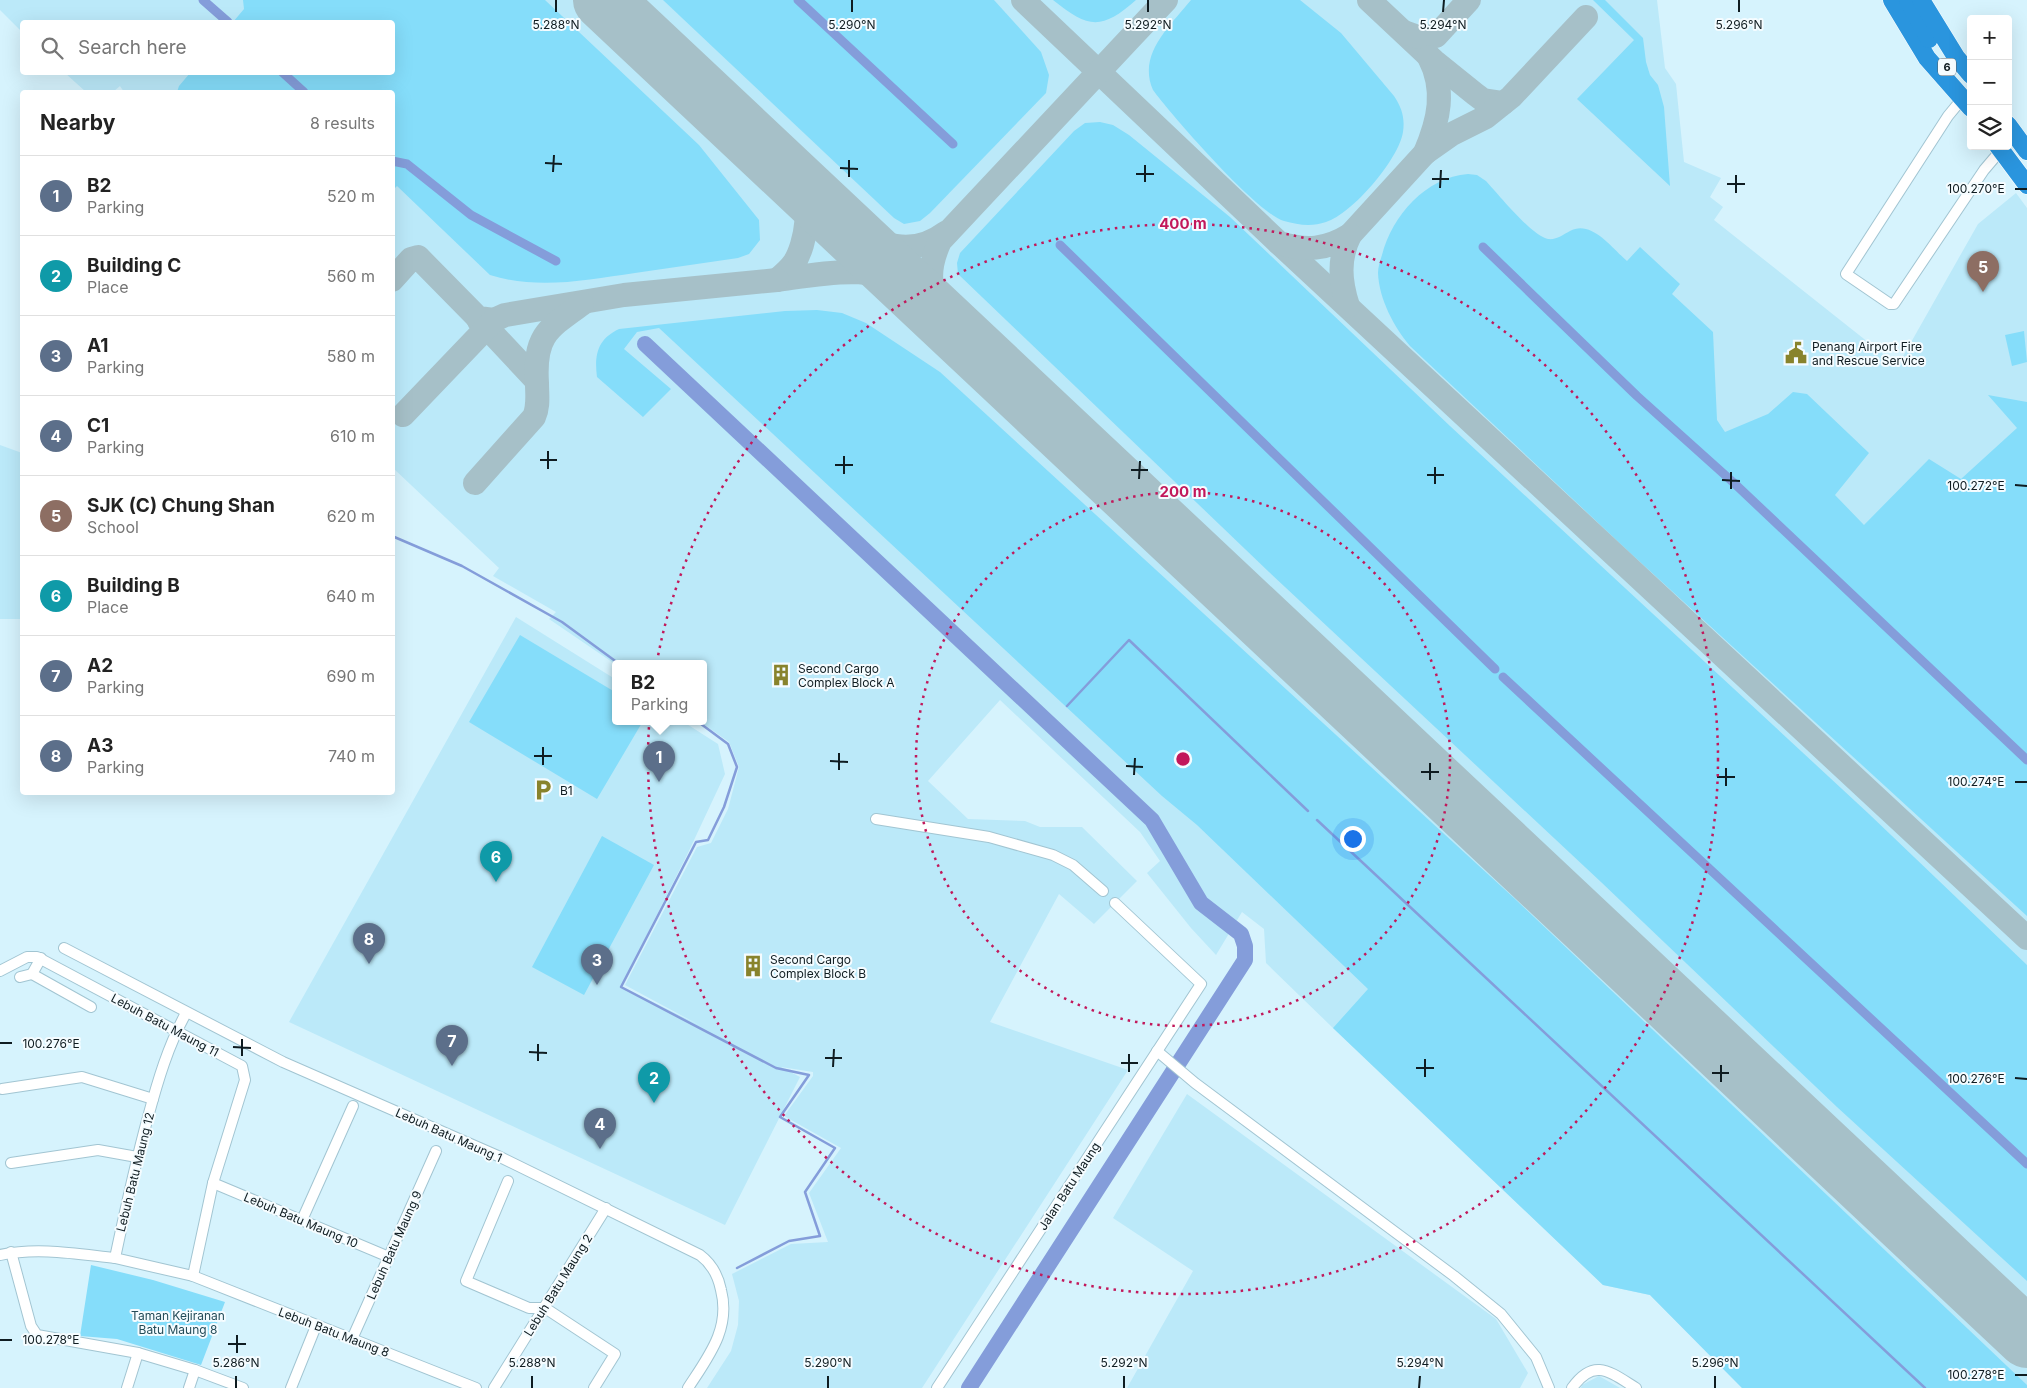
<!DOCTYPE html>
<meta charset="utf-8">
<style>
:root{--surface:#fff;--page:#f6f6f6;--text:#222;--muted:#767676;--line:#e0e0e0;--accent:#0b8043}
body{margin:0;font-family:Inter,sans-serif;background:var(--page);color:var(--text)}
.controls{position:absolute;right:15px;top:15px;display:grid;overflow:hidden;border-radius:5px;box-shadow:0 5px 20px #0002}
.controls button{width:45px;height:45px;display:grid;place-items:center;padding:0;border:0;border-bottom:1px solid var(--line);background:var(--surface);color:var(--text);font:25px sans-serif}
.you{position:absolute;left:1352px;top:838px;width:18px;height:18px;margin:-12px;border:4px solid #fff;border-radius:50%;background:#1a73e8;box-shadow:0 0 0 8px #1a73e833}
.badge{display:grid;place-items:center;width:32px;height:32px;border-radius:50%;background:var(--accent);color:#fff;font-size:16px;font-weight:700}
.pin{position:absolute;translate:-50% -41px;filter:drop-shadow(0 1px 2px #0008)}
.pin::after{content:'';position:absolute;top:26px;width:18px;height:15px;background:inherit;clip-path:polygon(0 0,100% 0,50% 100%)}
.popup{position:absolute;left:612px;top:660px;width:95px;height:65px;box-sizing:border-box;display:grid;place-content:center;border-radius:5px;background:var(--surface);filter:drop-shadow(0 1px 4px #0005);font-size:16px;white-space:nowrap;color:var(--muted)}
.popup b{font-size:19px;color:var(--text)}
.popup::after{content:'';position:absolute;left:50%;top:100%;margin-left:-10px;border:10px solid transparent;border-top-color:var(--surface)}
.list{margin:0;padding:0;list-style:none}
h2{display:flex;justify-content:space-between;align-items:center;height:65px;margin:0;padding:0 20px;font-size:21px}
h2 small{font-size:16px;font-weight:400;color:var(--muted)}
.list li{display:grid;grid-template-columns:32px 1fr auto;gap:15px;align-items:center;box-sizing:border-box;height:80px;padding:0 20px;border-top:1px solid var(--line)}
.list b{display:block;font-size:19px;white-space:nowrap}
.list p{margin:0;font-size:16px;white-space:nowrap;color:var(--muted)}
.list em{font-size:16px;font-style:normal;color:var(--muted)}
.icon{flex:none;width:28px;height:28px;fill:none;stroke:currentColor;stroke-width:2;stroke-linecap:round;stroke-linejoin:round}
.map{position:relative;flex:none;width:2027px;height:1388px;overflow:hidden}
.search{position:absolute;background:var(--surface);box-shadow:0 5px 20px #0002;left:20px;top:20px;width:375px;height:55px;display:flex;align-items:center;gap:12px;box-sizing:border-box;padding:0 18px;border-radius:5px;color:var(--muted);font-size:19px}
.panel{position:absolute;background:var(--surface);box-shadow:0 5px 20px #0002;left:20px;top:90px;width:375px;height:705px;border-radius:5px}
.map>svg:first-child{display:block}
</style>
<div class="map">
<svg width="2027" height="1388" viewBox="0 0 2027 1388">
<rect width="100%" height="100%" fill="#d6f3fd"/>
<g fill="#bbe9f9">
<polygon points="0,0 1657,0 1665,68 1676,84 1684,162 1721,178 1710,197 1723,207 1714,220 1883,354 1901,360 1978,224 2016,193 2027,208 2027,1388 1742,1388 1650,1295 1603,1285 1333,1028 1266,963 1264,929 1242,912 1216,955 1191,928 1147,873 1160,861 1140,832 1000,700 928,781 968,819 1025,821 1040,827 1082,827 1137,881 1094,924 1059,894 990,1022 1128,1070 922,1388 707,1388 731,1351 738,1325 739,1301 732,1274 791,1244 828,1242 809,1193 841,1148 784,1116 813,1076 813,1072 781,1067 800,1077 725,1225 289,1022 516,617 615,679 615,721 682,721 718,744 725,774 687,855 621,986 701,1026 625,985 697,847 711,843 728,809 739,767 729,742 699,721 703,721 703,663 615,664 549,619 556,612 493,576 499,568 393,468 392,92 124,92 120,86 113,92 86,92 65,73 392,72 392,22 22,22 22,32 0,10"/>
<polygon points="0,445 22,453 22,619 0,619"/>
<polygon points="1187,1094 1496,1319 1528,1373 1520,1388 1127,1388 1193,1271 1113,1218"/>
<polygon points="1599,1376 1620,1388 1581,1388 1582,1385"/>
</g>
<g fill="#85ddfa">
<path d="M243,0H545L699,145L759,220L760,240L749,254L738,258C704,263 669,268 635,273C586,280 538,290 490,275L397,186L393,190L392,92H177L179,86L190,73L392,72V22H233L244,9Z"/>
<polygon points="663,0 994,0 1041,52 1049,75 1046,93 930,213 920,221 904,224 894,218"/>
<path d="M1053,0H1136C1101,31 1088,28 1053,0Z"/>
<path d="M1191,0H1300L1341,33L1394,96C1402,108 1405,118 1403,132C1399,159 1352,214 1326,222C1312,227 1298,225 1284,221C1258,214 1172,116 1153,90C1137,54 1171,25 1191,0Z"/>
<polygon points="1593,0 1605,0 1643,38 1646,62 1650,75 1658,85 1664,107 1670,186 1577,99 1634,40"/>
<polygon points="1100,122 1113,125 1129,135 1230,217 1450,426 1869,814 2027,965 2027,1281 1837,1107 1601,882 1269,572 958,274 957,263 960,253 1074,131 1085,123"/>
<path d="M1468,174L1477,175L1486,181C1498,194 1532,236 1548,239C1557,240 1562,235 1570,231C1591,219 1612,248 1627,261L1640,247L1680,284L1672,294L1713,332L1717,420L1725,432L1768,414L1793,392L1807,394L1869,453L1835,495L1864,525L1929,459L1961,479L2017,428L1988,395L2027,402V916L1627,550L1410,346C1394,327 1379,299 1378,273C1378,267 1380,261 1382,255C1392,216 1426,177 1468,174Z"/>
<path d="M817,310L842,313L866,323L940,372L1514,898L2027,1385V1388H1742L1650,1295L1603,1285L1333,1028L1368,989L1197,825L1162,796L659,328L637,332L624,349L671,389L643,417L597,377C594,354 598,339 619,329L785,311Z"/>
<polygon points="2024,331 2027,362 2012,366 2005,335"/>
<polygon points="520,635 615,692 615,721 643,721 597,799 469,722"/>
<polygon points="602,836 654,865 584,995 532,967"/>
<polygon points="91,1265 153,1280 225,1302 201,1365 117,1339 80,1336"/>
</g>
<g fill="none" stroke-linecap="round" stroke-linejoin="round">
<g stroke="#849dda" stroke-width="2.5">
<polyline points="392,536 462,566 562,622 618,663"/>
<polyline points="1067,706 1129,640 1308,811"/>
<polyline points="697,721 728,744 737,767 724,807 708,840 696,842 621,987 776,1068 809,1075 780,1117 835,1148 805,1192 820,1236 789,1241 737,1268"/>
<polyline points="1317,820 1925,1388"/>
</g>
<g stroke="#849dda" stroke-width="9">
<polyline points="203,0 228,22"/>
<polyline points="798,0 953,144"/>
<polyline points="282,72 304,92"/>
<polyline points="392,161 407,164 471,215 556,261"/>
<polyline points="1060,245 1495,669"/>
<polyline points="1483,247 1637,396 1735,484 2027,760"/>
<polyline points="1503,677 2027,1164"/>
</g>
<polyline stroke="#849dda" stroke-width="16" points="645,344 1152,820 1201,903 1241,934 1245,946 1245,960 969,1388"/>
<g stroke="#a6c0c8" stroke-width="24">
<polyline points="1023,0 1279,243 2027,938"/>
<polyline points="1369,0 1434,61 1475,94 1483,100 1503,103"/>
<polyline points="1404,32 1418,37 1436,36 1469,0"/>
<path d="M1425,153C1439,120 1446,90 1429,57"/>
<path d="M797,182C814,198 806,245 794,263C790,269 783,275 777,280C821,274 883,260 917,295"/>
<path d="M842,225C877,242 909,260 945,233"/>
<polyline points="1350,235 1425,153 1452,134 1486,117 1511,97 1586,17"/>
<path d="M1279,243C1306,251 1326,250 1350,235C1338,259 1340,281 1348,306"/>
<polyline points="392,280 411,259 418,257 478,318 494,320"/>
<polyline points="479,321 478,318 536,380"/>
<path d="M956,332C935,297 921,283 940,241L1166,0"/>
<polyline points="403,415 494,320 505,315 624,295 777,280"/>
<path d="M475,483L534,417C539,406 537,395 537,383C534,336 547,329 582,304"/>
<polyline points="1952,1268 2027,1318"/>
</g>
<polyline stroke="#a6c0c8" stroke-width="60" points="603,0 2027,1338"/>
<g stroke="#a2c5d2" stroke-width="12">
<g id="street">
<polyline points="1962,99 1948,116 1846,274 1890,304 1894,304 1984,170 2001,150"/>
<polyline points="876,819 989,837 1053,855 1073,865 1103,891"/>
<path d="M64,948L283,1062L498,1156L700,1255C712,1264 718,1275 721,1290C731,1329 708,1357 688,1388"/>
<polyline points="41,958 32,974 91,1007"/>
<polyline points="0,971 27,957 37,957 242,1066 245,1080 213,1183 193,1276"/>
<polyline points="20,977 32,974"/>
<path d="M186,1013C168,1046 158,1080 148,1117C135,1164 125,1211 115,1258L193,1276L476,1388"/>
<polyline points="1157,1051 1195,1083 1454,1276 1501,1314 1536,1357 1549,1388"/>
<polyline points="2,1089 82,1077 153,1099"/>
<polyline points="11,1163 98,1150 137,1157"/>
<polyline points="508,1181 466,1281 529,1308 545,1308"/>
<polyline points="213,1183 389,1257"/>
<polyline points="302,1220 353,1106"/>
<polyline points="11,1252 31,1326 37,1335 138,1353 195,1370 243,1388"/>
<path d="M0,1255C38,1247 77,1254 115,1258"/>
<polyline points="545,1308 615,1354 594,1388"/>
<polyline points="352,1339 436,1151"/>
<polyline points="127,1388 138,1353"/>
<polyline points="189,1388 195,1370"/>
<polyline points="291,1388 316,1326"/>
<polyline points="494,1388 606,1208"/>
<polyline points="937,1388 1201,984 1115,903"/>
<path d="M1572,1388C1594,1357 1610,1372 1636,1388"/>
</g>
</g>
<g stroke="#fff" stroke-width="19">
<g id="highway">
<polyline points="1892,0 1927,58 1971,108"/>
<polyline points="1908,0 1929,39"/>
<polyline points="1921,0 1956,57 1971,75"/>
<polyline points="2008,125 2027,151"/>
<polyline points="1998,146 2027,185"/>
</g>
</g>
<use href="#street" stroke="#fff" stroke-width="10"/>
<use href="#highway" stroke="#2a95de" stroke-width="18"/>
</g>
<path fill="none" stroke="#0f1c21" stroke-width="2" d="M556,12V0M852,12V0M1148,12V0M1443,12L1444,0M1739,12V0M545,163L562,164M840,168L858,169M553,172L554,155M1136,174H1154M849,177V160M1432,179H1449M1145,182V165M1727,184H1745M1440,188L1441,170M2015,189H2027M1736,193V175M540,460H557M835,465H853M548,469V451M1131,470H1148M844,474V456M1427,475H1444M1139,479L1140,461M1722,480L1740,481M1435,484V467M2015,485L2027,486M1731,489V472M534,756H552M830,761L848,762M543,765V747M1126,766L1143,767M839,770V753M1421,772H1439M1134,775L1135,758M1717,777H1735M1430,780V763M2015,782H2027M1726,786V768M0,1043H12M233,1047L251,1048M529,1052L547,1053M242,1056V1039M825,1058H842M538,1061V1044M1121,1063H1138M833,1067L834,1049M1416,1068H1434M1129,1072V1054M1712,1073H1729M1425,1077V1059M2015,1078L2027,1079M1721,1082V1065M0,1340H12M228,1344H246M237,1353V1335M2015,1375H2027M236,1388V1376M532,1388V1376M828,1388V1376M1124,1388V1376M1419,1388L1420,1376M1715,1388V1376"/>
<g fill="none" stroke="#c2185b" stroke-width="2.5" stroke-dasharray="2.5 5">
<circle cx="1183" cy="759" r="267"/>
<circle cx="1183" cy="759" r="535"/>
</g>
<defs>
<g id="civic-bare" transform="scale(1.725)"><path d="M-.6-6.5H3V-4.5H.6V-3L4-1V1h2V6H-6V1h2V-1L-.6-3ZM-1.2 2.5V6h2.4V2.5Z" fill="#88832c" stroke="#f5fcff" stroke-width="2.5" paint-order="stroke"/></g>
<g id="building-bare" transform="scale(1.725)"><path d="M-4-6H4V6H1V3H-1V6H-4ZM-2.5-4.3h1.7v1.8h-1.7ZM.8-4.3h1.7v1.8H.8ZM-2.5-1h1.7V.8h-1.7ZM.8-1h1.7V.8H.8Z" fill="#88832c" stroke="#f5fcff" stroke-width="2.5" paint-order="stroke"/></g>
<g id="parking-bare" transform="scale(1.725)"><path d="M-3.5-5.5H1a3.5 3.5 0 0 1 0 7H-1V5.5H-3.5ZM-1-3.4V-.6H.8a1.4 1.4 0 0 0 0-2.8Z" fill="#88832c" stroke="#f5fcff" stroke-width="2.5" paint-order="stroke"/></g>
</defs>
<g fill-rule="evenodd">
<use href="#civic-bare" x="1796" y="353"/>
<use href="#building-bare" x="781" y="675"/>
<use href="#parking-bare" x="543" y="790"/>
<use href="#building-bare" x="753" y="966"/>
</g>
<g text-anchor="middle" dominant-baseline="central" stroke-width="4" stroke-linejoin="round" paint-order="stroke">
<rect fill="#f5fcff" stroke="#545f64" stroke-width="1" x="1938" y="58.5" width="18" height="17" rx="4"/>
<g font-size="11" font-weight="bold" fill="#0f1c21">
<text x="1947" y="67">6</text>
</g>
<g font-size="12" fill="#0f1c21" stroke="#f5fcff" text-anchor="start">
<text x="1812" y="346">Penang Airport Fire<tspan x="1812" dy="14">and Rescue Service</tspan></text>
<text x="798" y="668">Second Cargo<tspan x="798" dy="14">Complex Block A</tspan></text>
<text x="560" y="790">B1</text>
<text x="770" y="959">Second Cargo<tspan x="770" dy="14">Complex Block B</tspan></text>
</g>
<g font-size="12" fill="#0f1c21" stroke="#f5fcff">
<text transform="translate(165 1025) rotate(28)">Lebuh Batu Maung 11</text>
<text transform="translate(449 1135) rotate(24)">Lebuh Batu Maung 1</text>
<text transform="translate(135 1172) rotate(-76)">Lebuh Batu Maung 12</text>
<text transform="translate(1069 1186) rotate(-57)">Jalan Batu Maung</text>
<text transform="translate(301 1220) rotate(23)">Lebuh Batu Maung 10</text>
<text transform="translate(394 1245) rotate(-66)">Lebuh Batu Maung 9</text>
<text transform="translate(558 1285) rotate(-58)">Lebuh Batu Maung 2</text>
<text transform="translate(334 1332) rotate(21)">Lebuh Batu Maung 8</text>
</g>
<g font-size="12" fill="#244c59" stroke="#f5fcff">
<text x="178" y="1315">Taman Kejiranan<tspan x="178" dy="14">Batu Maung 8</tspan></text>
</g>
</g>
<g font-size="12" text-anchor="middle" fill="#0f1c21" stroke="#f5fcff" stroke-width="4" stroke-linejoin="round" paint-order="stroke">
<text x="556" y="29">5.288°N</text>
<text x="852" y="29">5.290°N</text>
<text x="1148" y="29">5.292°N</text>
<text x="1443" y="29">5.294°N</text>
<text x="1739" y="29">5.296°N</text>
<text x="1976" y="193">100.270°E</text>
<text x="1976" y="490">100.272°E</text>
<text x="1976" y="786">100.274°E</text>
<text x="51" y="1048">100.276°E</text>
<text x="1976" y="1083">100.276°E</text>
<text x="51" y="1344">100.278°E</text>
<text x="236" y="1367">5.286°N</text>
<text x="532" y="1367">5.288°N</text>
<text x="828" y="1367">5.290°N</text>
<text x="1124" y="1367">5.292°N</text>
<text x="1420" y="1367">5.294°N</text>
<text x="1715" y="1367">5.296°N</text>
<text x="1976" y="1379">100.278°E</text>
</g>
<circle cx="1183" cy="759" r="8" fill="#c2185b" stroke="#f5fcff" stroke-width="2.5"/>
<g font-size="15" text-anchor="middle" font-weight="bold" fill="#c2185b" stroke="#f5fcff" stroke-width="4" stroke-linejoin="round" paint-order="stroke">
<text x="1183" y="229">400 m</text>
<text x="1183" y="497">200 m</text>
</g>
</svg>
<div class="controls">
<button>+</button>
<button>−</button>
<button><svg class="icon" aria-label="layers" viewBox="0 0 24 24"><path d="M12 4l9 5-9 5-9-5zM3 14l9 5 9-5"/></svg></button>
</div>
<div class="you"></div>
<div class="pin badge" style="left:659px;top:782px;background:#5c6f8a">1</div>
<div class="popup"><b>B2</b>Parking</div>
<div class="pin badge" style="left:654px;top:1103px;background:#0f9aa8">2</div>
<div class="pin badge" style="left:597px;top:985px;background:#5c6f8a">3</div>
<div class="pin badge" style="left:600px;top:1149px;background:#5c6f8a">4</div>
<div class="pin badge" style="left:1983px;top:292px;background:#8d6e63">5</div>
<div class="pin badge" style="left:496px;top:882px;background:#0f9aa8">6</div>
<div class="pin badge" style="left:452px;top:1066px;background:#5c6f8a">7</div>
<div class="pin badge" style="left:369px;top:964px;background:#5c6f8a">8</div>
<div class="search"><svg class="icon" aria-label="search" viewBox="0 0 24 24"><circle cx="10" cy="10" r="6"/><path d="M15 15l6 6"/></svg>Search here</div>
<section class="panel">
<h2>Nearby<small>8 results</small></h2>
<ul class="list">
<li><span class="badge" style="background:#5c6f8a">1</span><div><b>B2</b><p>Parking</p></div><em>520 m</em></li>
<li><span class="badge" style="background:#0f9aa8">2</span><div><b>Building C</b><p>Place</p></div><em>560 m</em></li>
<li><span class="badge" style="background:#5c6f8a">3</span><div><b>A1</b><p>Parking</p></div><em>580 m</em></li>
<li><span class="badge" style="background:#5c6f8a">4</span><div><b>C1</b><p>Parking</p></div><em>610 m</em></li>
<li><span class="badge" style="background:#8d6e63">5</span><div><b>SJK (C) Chung Shan</b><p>School</p></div><em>620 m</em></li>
<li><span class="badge" style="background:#0f9aa8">6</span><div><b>Building B</b><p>Place</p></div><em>640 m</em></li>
<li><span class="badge" style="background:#5c6f8a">7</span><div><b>A2</b><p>Parking</p></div><em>690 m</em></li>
<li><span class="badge" style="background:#5c6f8a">8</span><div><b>A3</b><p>Parking</p></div><em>740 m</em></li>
</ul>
</section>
</div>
